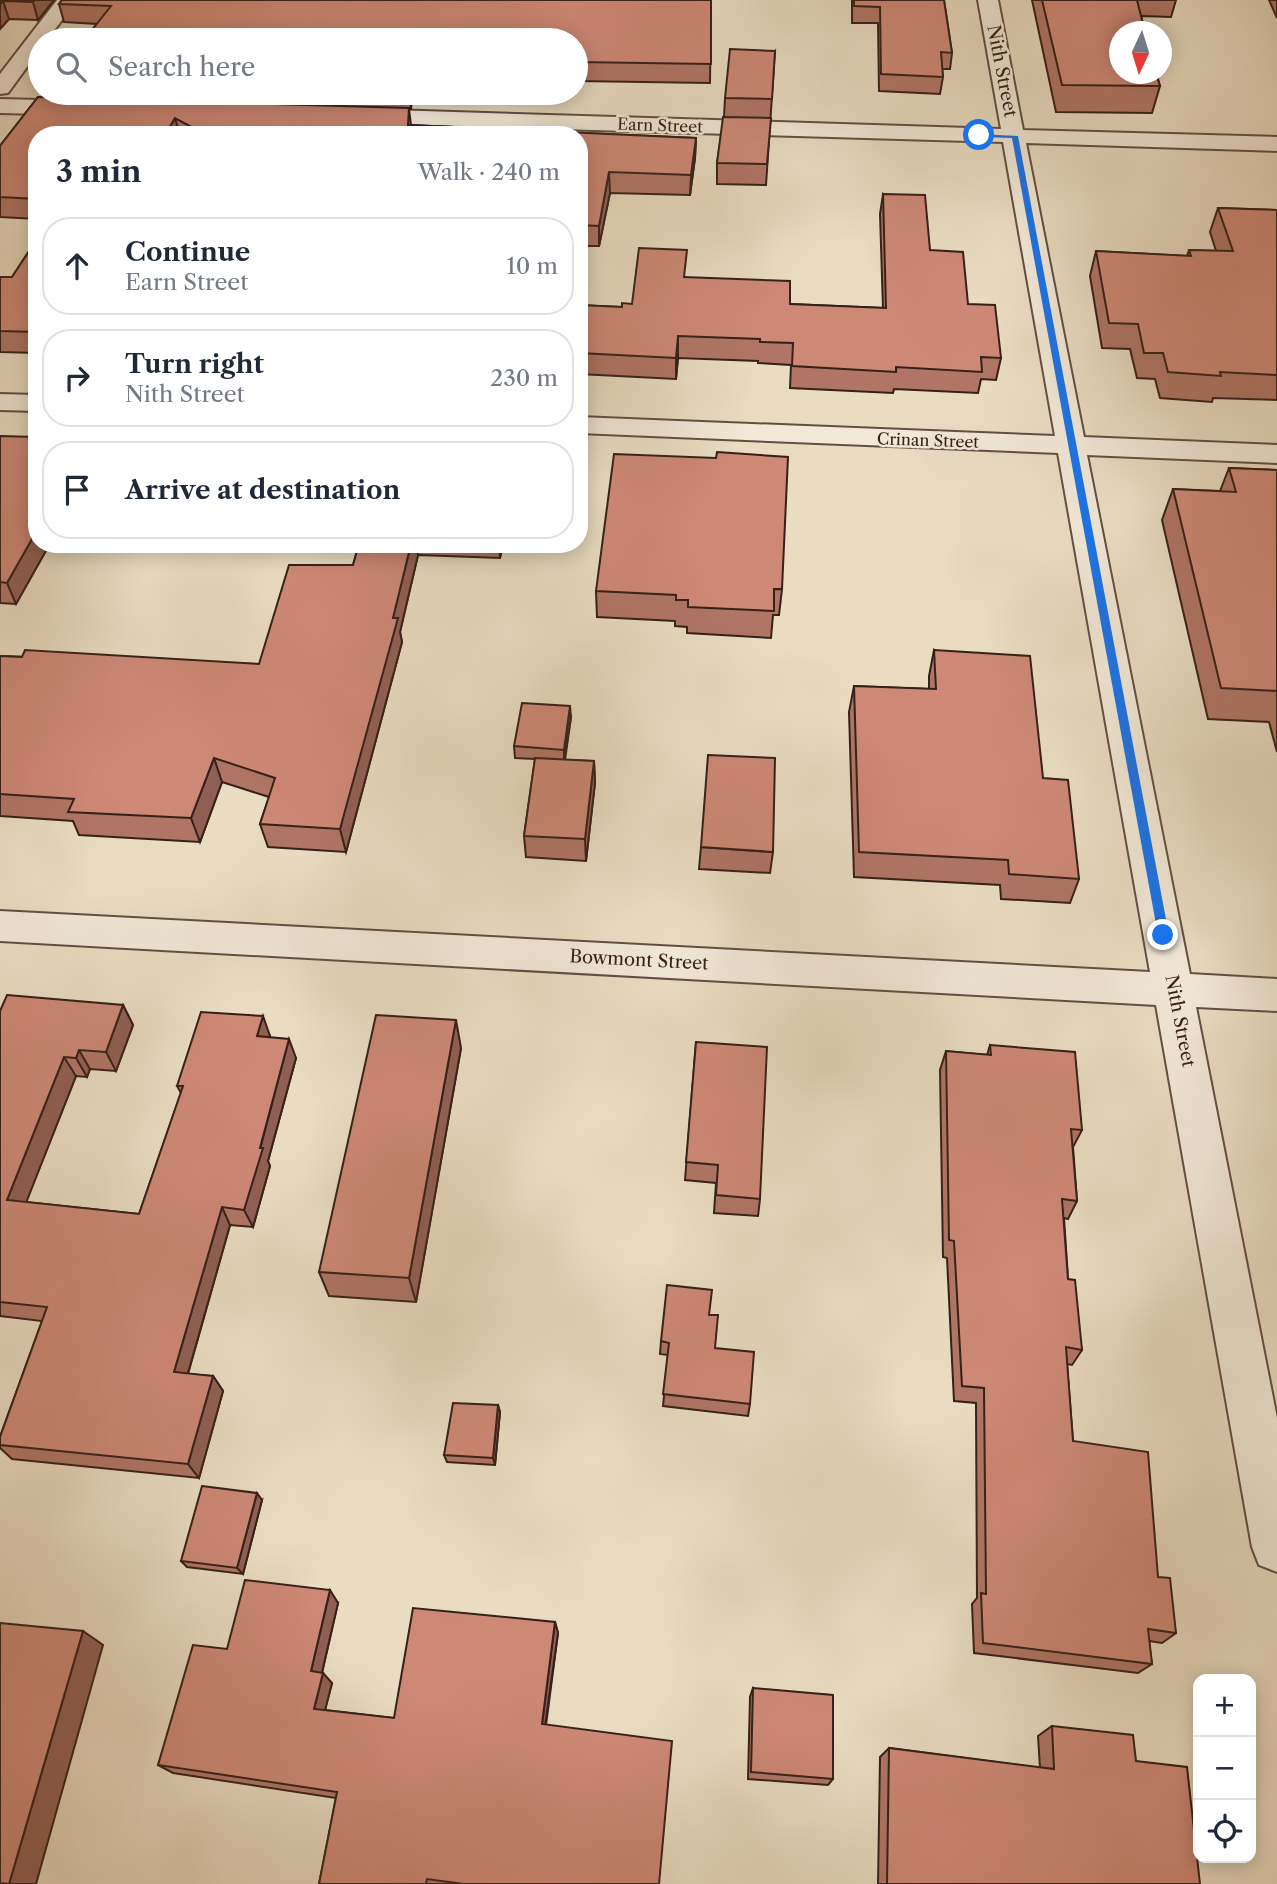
<!DOCTYPE html>
<meta charset="utf-8">
<style>
:root{--surface:#fff;--page:#f6f6f7;--text:#1f2937;--muted:#747a83;--line:#e0e1e3}
body{margin:0;font-family:"Libre Caslon Text",serif;background:var(--page);color:var(--text)}
.controls{position:absolute;right:21px;bottom:21px;display:grid;overflow:hidden;border-radius:14px;box-shadow:0 4px 18px #0003}
.controls button{width:63px;height:63px;display:grid;place-items:center;padding:0;border:0;border-bottom:2px solid var(--line);background:var(--surface);color:var(--text);font:35px sans-serif}
.compass{position:absolute;left:1109px;top:21px;width:63px;height:63px;border-radius:50%;background:var(--surface);box-shadow:0 4px 18px #0003;rotate:184deg}
.stop{position:absolute;width:21px;height:21px;margin:-16px;border:5px solid #1a73e8;border-radius:50%;background:#fff}
.stop.end{background:#1a73e8;border-color:#fff;box-shadow:0 2px 7px #0008}
.list{margin:0;padding:0;list-style:none}
h2{display:flex;justify-content:space-between;align-items:center;height:91px;margin:0;padding:0 28px;font-size:30px}
h2 small{font-size:23px;font-weight:400;color:var(--muted)}
.list li{display:grid;grid-template-columns:46px 1fr auto;gap:21px;align-items:center;box-sizing:border-box;height:98px;margin:0 14px 14px;padding:0 14px;border:2px solid var(--line);border-radius:28px}
.list b{display:block;font-size:26px;white-space:nowrap}
.list p{margin:0;font-size:23px;white-space:nowrap;color:var(--muted)}
.list em{font-size:23px;font-style:normal;color:var(--muted)}
.icon{flex:none;width:38px;height:38px;fill:none;stroke:currentColor;stroke-width:2;stroke-linecap:round;stroke-linejoin:round}
.map{position:relative;flex:none;width:1277px;height:1884px;overflow:hidden}
.search{position:absolute;background:var(--surface);box-shadow:0 4px 18px #0003;left:28px;top:28px;width:560px;height:77px;display:flex;align-items:center;gap:18px;box-sizing:border-box;padding:0 24px;border-radius:38px;color:var(--muted);font-size:26px}
.panel{position:absolute;background:var(--surface);box-shadow:0 4px 18px #0003;left:28px;top:126px;width:560px;height:427px;border-radius:28px}
.map>svg:first-child{display:block}
</style>
<div class="map">
<svg width="1277" height="1884" viewBox="0 0 1277 1884">
<rect width="100%" height="100%" fill="#e9dcc1"/>
<filter id="stains"><feTurbulence type="fractalNoise" baseFrequency=".00286" numOctaves="4"/><feColorMatrix values="0 0 0 0 .2 0 0 0 0 .09 0 0 0 0 .02 0 0 0 .5 -.17"/></filter>
<radialGradient id="worn" r=".72"><stop offset=".6" stop-color="#630" stop-opacity="0"/><stop offset="1" stop-color="#630" stop-opacity=".3"/></radialGradient>
<g fill="none" stroke-linecap="round" stroke-linejoin="round">
<g stroke="#634f42" stroke-width="4">
<g id="minor">
<polygon points="57,0 77,0 47,40 40,40 40,49 8,93 0,94 0,74"/>
<polygon points="978,0 998,0 1023,130 1277,137 1277,151 1026,143 1084,437 1277,445 1277,463 1087,455 1190,974 1277,979 1277,1011 1196,1007 1277,1418 1277,1572 1259,1565 1252,1547 1156,1005 0,941 0,911 1150,972 1058,453 579,433 579,417 1055,436 1003,142 359,123 351,121 348,116 351,111 359,109 1001,129"/>
<polygon points="0,99 82,101 90,103 93,108 90,113 82,115 0,113"/>
<polygon points="0,394 37,395 37,411 0,410"/>
</g>
</g>
<use href="#minor" fill="#f1e8d7" fill-rule="evenodd"/>
</g>
<g fill="#b07565" stroke="#362018" stroke-width="2">
<polygon points="0,0 54,0 38,20 9,19 0,29"/>
<polygon points="62,0 711,0 710,83 576,81 576,40 84,40 97,24 64,22 59,4"/>
<polygon points="852,0 944,0 952,53 950,69 942,69 943,77 940,94 879,91 878,23 852,23"/>
<polygon points="1032,0 1176,0 1171,17 1141,16 1160,86 1152,113 1056,112"/>
<polygon points="1269,0 1277,0 1277,18"/>
<polygon points="775,51 766,185 717,184 717,163 724,117 725,98"/>
<polygon points="57,93 412,93 411,109 409,109 411,125 696,138 695,158 690,195 610,193 599,246 579,246 579,135 37,135 37,219 0,217 0,146 38,97 59,98"/>
<polygon points="883,194 930,250 968,304 1001,358 996,380 981,379 978,393 894,389 893,393 790,388 791,365 758,363 758,361 678,358 676,379 579,374 579,305 622,307 632,304 686,277 790,304 883,308 880,214"/>
<polygon points="1218,208 1277,210 1277,400 1213,398 1212,402 1160,398 1155,379 1137,378 1130,349 1102,348 1090,276 1096,251 1187,256 1189,250 1216,251 1210,232"/>
<polygon points="37,239 37,353 0,352 0,277 12,277"/>
<polygon points="0,436 37,544 62,544 60,548 48,547 16,604 0,603"/>
<polygon points="1229,468 1277,470 1277,752 1269,722 1208,719 1162,520 1173,489 1220,491"/>
<polygon points="111,544 191,544 189,549"/>
<polygon points="359,544 503,544 500,558 418,555 400,632 402,642 346,852 268,847 260,824 269,797 222,782 200,842 79,835 73,821 0,816 0,656 259,664 353,565"/>
<polygon points="782,589 779,615 773,615 771,638 687,633 687,627 675,626 675,621 597,617 596,591"/>
<polygon points="934,650 1043,778 1079,879 1070,903 1001,899 1000,885 854,877 849,712 854,686 929,689 929,676"/>
<polygon points="571,717 565,760 594,761 595,783 586,861 526,857 524,836 535,759 515,758 514,746"/>
<polygon points="701,847 773,852 770,873 699,869"/>
<polygon points="123,1005 133,1025 116,1071 90,1069 87,1077 76,1076 26,1202 139,1214 181,1093 177,1086 270,1036 270,1038 296,1058 268,1161 270,1166 253,1227 230,1225 188,1374 213,1376 223,1391 199,1478 12,1459 0,1448 0,1437 42,1321 0,1316 0,1011"/>
<polygon points="696,1042 760,1199 758,1216 714,1213 716,1183 685,1180"/>
<polygon points="990,1045 1082,1130 1073,1147 1077,1201 1068,1219 1064,1218 1068,1279 1082,1350 1072,1365 1067,1364 1073,1441 1158,1577 1176,1633 1162,1643 1149,1641 1152,1664 1138,1673 974,1653 972,1604 977,1598 976,1403 954,1401 947,1258 943,1257 940,1070 946,1051 987,1055"/>
<polygon points="461,1048 416,1302 329,1296 319,1272"/>
<polygon points="709,1315 715,1348 750,1404 748,1416 663,1406 668,1355 660,1354 661,1341"/>
<polygon points="498,1405 500,1412 495,1465 447,1462 444,1455"/>
<polygon points="262,1500 243,1574 187,1567 181,1561"/>
<polygon points="338,1603 322,1673 332,1683 325,1710 394,1718 555,1622 558,1633 546,1725 659,1884 319,1884 336,1798 173,1773 158,1765 227,1649"/>
<polygon points="753,1688 833,1779 828,1785 748,1779 750,1697"/>
<polygon points="1052,1726 1136,1761 1200,1884 878,1884 880,1757 889,1748 1040,1768 1038,1736"/>
</g>
<g fill="#905f53" stroke="#362018" stroke-width="2">
<polygon points="34,0 54,0 38,20 33,2"/>
<polygon points="3,1 9,19 0,29 0,4"/>
<polygon points="410,93 412,93 411,109"/>
<polygon points="175,118 180,135 165,135"/>
<polygon points="696,138 695,158 690,195 691,175"/>
<polygon points="609,172 610,193 599,246 599,226"/>
<polygon points="678,336 678,358 676,379 676,358"/>
<polygon points="37,530 37,544 47,544 48,547 16,604 7,583"/>
<polygon points="411,544 417,544 418,555 400,632 402,642 346,852 340,829"/>
<polygon points="499,544 503,544 500,558"/>
<polygon points="570,706 571,717 564,761 564,750"/>
<polygon points="214,758 222,782 200,842 191,818"/>
<polygon points="594,761 595,783 586,861 585,839"/>
<polygon points="123,1005 133,1025 116,1071 106,1052"/>
<polygon points="263,1016 270,1036 264,1056 257,1036"/>
<polygon points="456,1020 461,1048 416,1302 409,1278"/>
<polygon points="289,1039 296,1058 268,1161 270,1166 253,1227 244,1210"/>
<polygon points="79,1050 90,1069 87,1077 76,1058"/>
<polygon points="64,1057 76,1076 20,1218 7,1200"/>
<polygon points="222,1207 230,1225 184,1387 174,1372"/>
<polygon points="213,1376 223,1391 199,1478 188,1464"/>
<polygon points="498,1405 500,1412 495,1465 493,1458"/>
<polygon points="257,1493 262,1500 243,1574 237,1568"/>
<polygon points="330,1590 338,1603 320,1681 311,1671"/>
<polygon points="555,1622 558,1633 544,1733 542,1724"/>
<polygon points="83,1631 103,1645 36,1884 9,1884"/>
<polygon points="323,1673 332,1683 323,1718 314,1709"/>
</g>
<g fill="#cd8876" stroke="#362018" stroke-width="2">
<polygon points="0,0 34,0 33,2 3,1 0,4"/>
<polygon points="62,0 711,0 711,64 576,62 576,40 84,40 111,6 59,4"/>
<polygon points="854,0 944,0 952,53 941,52 943,77 881,74 880,7 854,6"/>
<polygon points="1042,0 1137,0 1145,32 1119,32 1119,74 1156,74 1160,86 1062,85"/>
<polygon points="730,49 775,51 772,99 725,98"/>
<polygon points="38,97 409,108 408,125 696,138 691,175 609,172 599,226 579,225 579,135 206,135 175,118 165,135 37,135 37,199 0,197 0,146"/>
<polygon points="723,117 771,118 767,164 717,163"/>
<polygon points="883,194 925,195 930,250 963,252 968,304 995,305 1001,358 981,357 982,372 896,367 896,372 792,366 793,343 760,342 760,339 678,336 676,358 579,353 579,305 622,307 622,303 632,304 639,248 687,250 684,277 790,281 790,304 886,308"/>
<polygon points="1218,208 1277,210 1277,375 1220,372 1221,376 1168,372 1163,353 1144,353 1138,324 1109,323 1096,251 1191,256 1189,250 1233,251"/>
<polygon points="37,239 37,332 0,331 0,277 12,277"/>
<polygon points="0,436 37,437 37,530 7,583 0,582"/>
<polygon points="717,452 788,457 782,589 774,589 774,611 688,607 688,600 676,600 676,595 596,591 614,454 716,458"/>
<polygon points="1229,468 1277,470 1277,691 1221,688 1173,489 1236,492"/>
<polygon points="359,544 411,544 393,618 398,618 340,829 260,824 275,778 214,758 191,818 68,812 74,799 0,794 0,656 22,657 25,650 259,664 289,565 353,565"/>
<polygon points="934,650 1030,656 1043,778 1068,780 1079,879 1009,874 1008,860 859,852 854,686 936,689"/>
<polygon points="522,703 570,706 564,750 514,746"/>
<polygon points="708,755 775,758 773,852 701,847"/>
<polygon points="535,758 594,761 585,839 524,836"/>
<polygon points="7,995 123,1005 106,1052 79,1050 76,1058 64,1057 7,1200 139,1214 183,1086 177,1086 201,1012 263,1016 257,1036 289,1039 260,1148 263,1148 244,1210 222,1207 174,1372 213,1376 188,1464 0,1445 0,1437 47,1307 0,1302 0,1011"/>
<polygon points="376,1015 456,1020 409,1278 319,1272"/>
<polygon points="696,1042 767,1047 760,1199 716,1195 718,1165 686,1162"/>
<polygon points="990,1045 1075,1052 1082,1130 1071,1129 1077,1201 1062,1199 1068,1279 1075,1280 1082,1350 1066,1347 1073,1441 1148,1452 1158,1577 1170,1578 1176,1633 1148,1629 1152,1664 983,1643 981,1593 986,1594 984,1388 962,1386 954,1241 949,1240 946,1051 991,1055"/>
<polygon points="667,1285 712,1290 709,1315 718,1315 715,1348 754,1352 750,1404 663,1394 669,1343 661,1341"/>
<polygon points="453,1403 498,1405 493,1458 444,1455"/>
<polygon points="202,1486 257,1493 237,1568 181,1561"/>
<polygon points="245,1580 330,1590 311,1671 323,1673 314,1709 394,1718 413,1608 555,1622 542,1724 672,1741 659,1884 464,1884 427,1879 426,1884 319,1884 337,1792 158,1765 193,1645 227,1649"/>
<polygon points="0,1623 83,1631 9,1884 0,1883"/>
<polygon points="753,1688 833,1695 833,1779 751,1772"/>
<polygon points="1052,1726 1133,1735 1136,1761 1187,1767 1200,1884 887,1884 889,1748 1054,1769"/>
</g>
<polygon fill="#1a73e8" points="977,134 1018,136 1169,935 1163,940 1158,935 1012,138 979,137"/>
<g text-anchor="middle" dominant-baseline="central" stroke-width="5" stroke-linejoin="round" paint-order="stroke">
<g font-size="16" fill="#362018" stroke="#f1e8d7">
<text transform="translate(660 125) rotate(2)">Earn Street</text>
<text transform="translate(928 440) rotate(2)">Crinan Street</text>
</g>
<g font-size="18" fill="#362018" stroke="#f1e8d7">
<text transform="translate(1002 71) rotate(79)">Nith Street</text>
<text transform="translate(639 960) rotate(3)">Bowmont Street</text>
<text transform="translate(1180 1021) rotate(79)">Nith Street</text>
</g>
</g>
<rect width="100%" height="100%" filter="url(#stains)"/>
<rect width="100%" height="100%" fill="url(#worn)"/>
</svg>
<div class="controls">
<button>+</button>
<button>−</button>
<button><svg class="icon" aria-label="locate" viewBox="0 0 24 24"><circle cx="12" cy="12" r="6"/><path d="M12 2v4M12 18v4M2 12h4M18 12h4"/></svg></button>
</div>
<svg class="compass" viewBox="-18 -18 36 36"><path d="M0-13l5 13h-10z" fill="#e53935"/><path d="M0 13l5-13h-10z" fill="#747a83"/></svg>
<div class="stop" style="left:979px;top:135px"></div>
<div class="stop end" style="left:1163px;top:935px"></div>
<div class="search"><svg class="icon" aria-label="search" viewBox="0 0 24 24"><circle cx="10" cy="10" r="6"/><path d="M15 15l6 6"/></svg>Search here</div>
<section class="panel">
<h2>3 min<small>Walk · 240 m</small></h2>
<ul class="list">
<li><svg class="icon" aria-label="ahead" viewBox="0 0 24 24"><path d="M12 20V5M6 11l6-6 6 6"/></svg><div><b>Continue</b><p>Earn Street</p></div><em>10 m</em></li>
<li><svg class="icon" aria-label="right" viewBox="0 0 24 24"><path d="M7 20v-9h11M14 6l5 5-5 5"/></svg><div><b>Turn right</b><p>Nith Street</p></div><em>230 m</em></li>
<li><svg class="icon" aria-label="arrive" viewBox="0 0 24 24"><path d="M6 21V4h12l-3 4 3 4H6"/></svg><div><b>Arrive at destination</b></div></li>
</ul>
</section>
</div>
